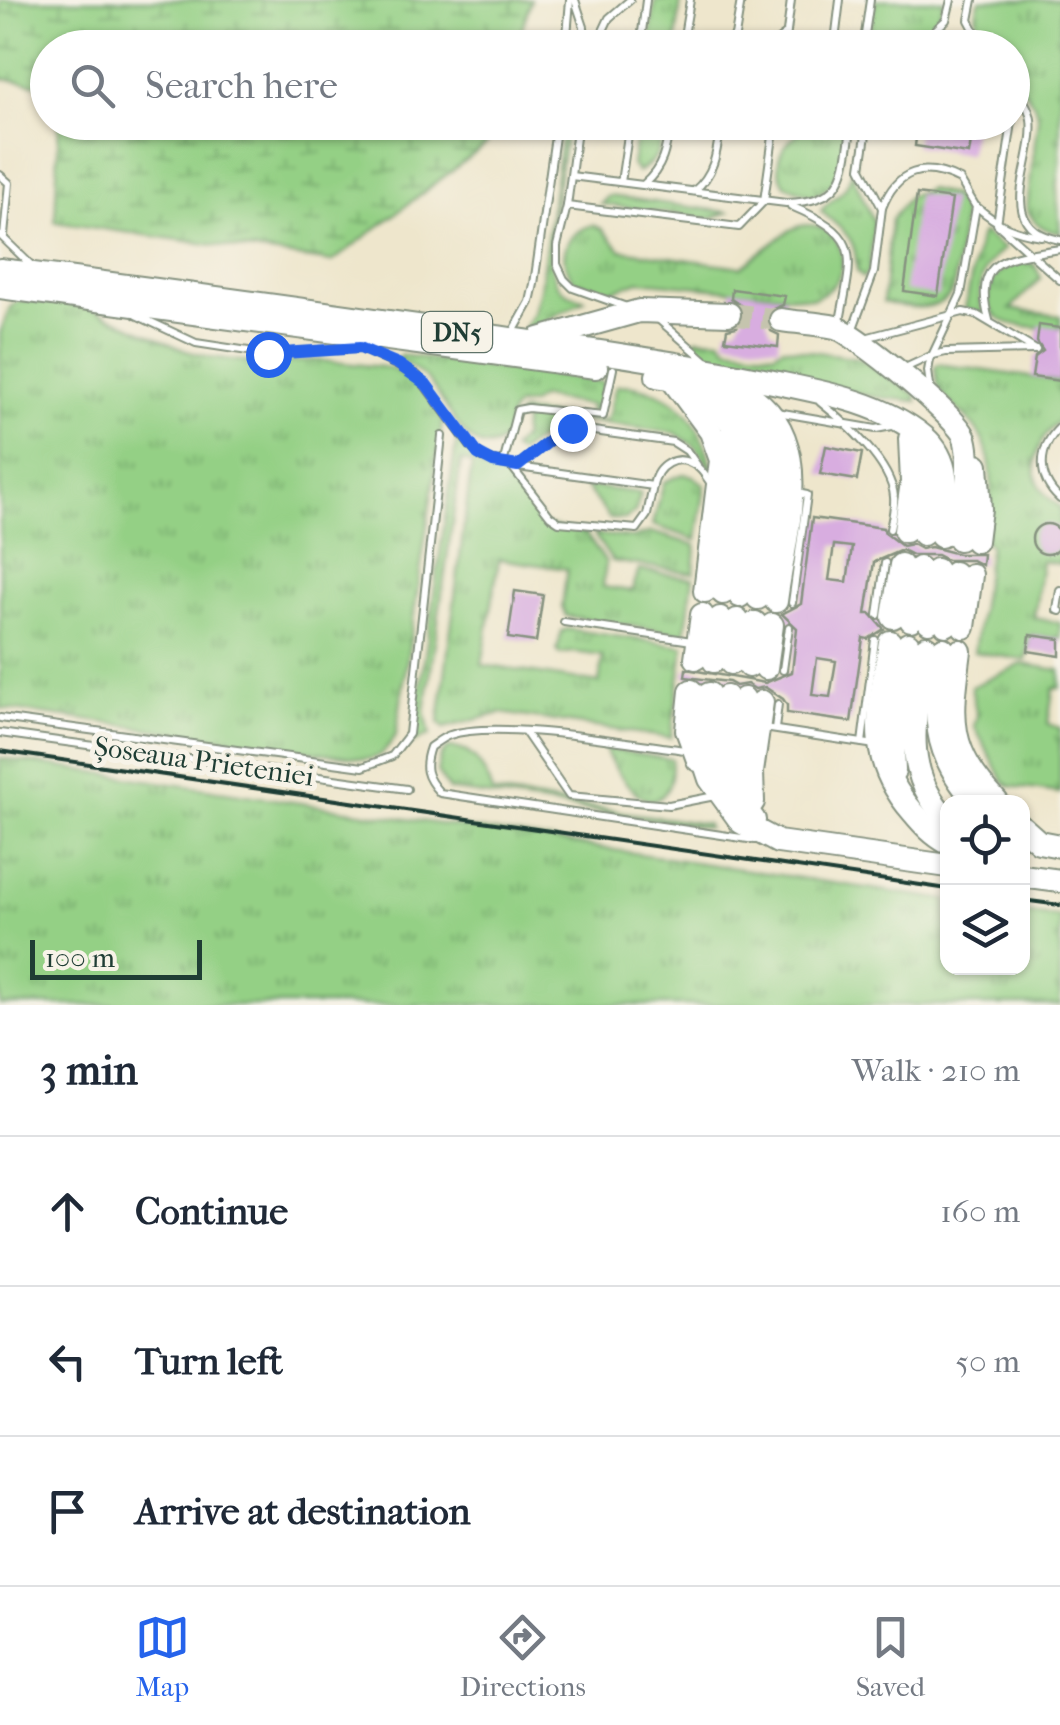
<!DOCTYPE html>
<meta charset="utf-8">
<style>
:root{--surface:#fff;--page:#f2f2f3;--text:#1f2937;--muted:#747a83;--line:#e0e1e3;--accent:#2563eb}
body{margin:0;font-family:"IM FELL French Canon",serif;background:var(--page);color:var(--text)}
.controls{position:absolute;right:30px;bottom:30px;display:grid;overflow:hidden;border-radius:20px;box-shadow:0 2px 8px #0004}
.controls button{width:90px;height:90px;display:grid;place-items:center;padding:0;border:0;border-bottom:2px solid var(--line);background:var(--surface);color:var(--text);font:50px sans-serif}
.scale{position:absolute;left:30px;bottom:25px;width:172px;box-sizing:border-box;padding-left:10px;border:5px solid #1f3d34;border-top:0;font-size:28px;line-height:35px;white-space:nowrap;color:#1f3d34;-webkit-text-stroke:8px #f7f3e8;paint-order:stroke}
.stop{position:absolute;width:30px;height:30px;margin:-22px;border:8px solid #2563eb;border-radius:50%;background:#fff}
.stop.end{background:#2563eb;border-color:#fff;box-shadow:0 2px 10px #0008}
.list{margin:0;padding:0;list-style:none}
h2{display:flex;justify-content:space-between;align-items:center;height:130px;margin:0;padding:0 40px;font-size:42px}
h2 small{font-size:32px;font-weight:400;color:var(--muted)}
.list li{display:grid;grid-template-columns:65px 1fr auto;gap:30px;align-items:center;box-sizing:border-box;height:150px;padding:0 40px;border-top:2px solid var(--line)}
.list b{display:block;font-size:38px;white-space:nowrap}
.list em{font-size:32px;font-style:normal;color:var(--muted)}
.icon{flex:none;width:55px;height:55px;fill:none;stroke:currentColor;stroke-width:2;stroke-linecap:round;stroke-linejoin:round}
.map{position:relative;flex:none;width:1060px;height:1005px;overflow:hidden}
.search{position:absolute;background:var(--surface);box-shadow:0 2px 8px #0004;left:30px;right:30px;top:30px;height:110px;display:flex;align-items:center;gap:25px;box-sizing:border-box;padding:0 35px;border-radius:55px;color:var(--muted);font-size:38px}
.sheet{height:580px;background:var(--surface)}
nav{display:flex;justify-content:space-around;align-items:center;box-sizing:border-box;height:140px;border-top:2px solid var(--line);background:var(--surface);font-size:28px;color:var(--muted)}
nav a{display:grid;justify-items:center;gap:5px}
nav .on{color:var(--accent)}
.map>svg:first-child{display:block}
</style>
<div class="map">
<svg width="1060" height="1005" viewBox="0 0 1060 1005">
<defs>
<pattern id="grass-tufts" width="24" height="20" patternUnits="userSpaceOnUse" patternTransform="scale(2.5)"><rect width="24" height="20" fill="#94d085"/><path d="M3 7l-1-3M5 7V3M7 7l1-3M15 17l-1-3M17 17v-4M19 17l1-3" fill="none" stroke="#78aa6e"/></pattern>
<pattern id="wetland-marsh" width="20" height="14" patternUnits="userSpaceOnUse" patternTransform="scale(2.5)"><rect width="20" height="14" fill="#94d085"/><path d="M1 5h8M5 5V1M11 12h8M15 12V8" fill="none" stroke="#78aa6e"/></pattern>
</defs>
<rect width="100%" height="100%" fill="#f7f3e8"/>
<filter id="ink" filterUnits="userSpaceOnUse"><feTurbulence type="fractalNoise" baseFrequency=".01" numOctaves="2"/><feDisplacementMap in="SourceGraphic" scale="20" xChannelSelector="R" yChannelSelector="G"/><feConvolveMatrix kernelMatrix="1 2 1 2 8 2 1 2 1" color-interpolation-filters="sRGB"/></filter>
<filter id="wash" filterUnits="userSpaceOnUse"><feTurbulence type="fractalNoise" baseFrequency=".0048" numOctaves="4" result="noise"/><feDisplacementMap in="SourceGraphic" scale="40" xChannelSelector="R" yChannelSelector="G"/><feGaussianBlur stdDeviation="2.25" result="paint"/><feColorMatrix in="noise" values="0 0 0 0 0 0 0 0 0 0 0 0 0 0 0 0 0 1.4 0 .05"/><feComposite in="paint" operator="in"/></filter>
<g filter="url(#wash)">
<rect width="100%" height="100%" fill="#eee6cc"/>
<g fill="url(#grass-tufts)" stroke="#5a865c" stroke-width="2.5">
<polygon points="655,0 681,0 675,47 649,47"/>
<path d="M875,0H944C941,22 922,34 905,47H868Z"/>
<path d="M980,0H1060V164L1057,189L1060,233C1044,231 1033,223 1027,208L1038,117L1034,104L1013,75L1012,48L992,47C979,32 971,19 980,0Z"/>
<path d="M563,123H568C563,155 540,260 558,285C564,294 575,296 585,300L528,330L525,327L534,312L540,289Z"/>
<path d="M638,123H664C661,145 660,162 637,172L632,165Z"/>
<path d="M811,123H846C842,151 844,188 811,196L785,185C767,156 789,140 811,123Z"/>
<path d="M858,123L854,178L874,222L869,271L863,278L857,272C856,235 845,233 821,211C827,202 838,198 845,188C856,171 855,143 858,123Z"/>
<path d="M928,189L954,196L962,209L963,218L953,291C938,314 907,308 883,302L891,220L909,196Z"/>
<polygon points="609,196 610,196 728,212 710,219 600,204"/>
<path d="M593,225L602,229L621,250L741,267L790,230C836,206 869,277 813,298L639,281L611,291L575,281C556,259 563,233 593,225Z"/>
<path d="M983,233L1004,249C980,267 976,288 984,316L965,309L979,238Z"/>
<path d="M1024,261L1034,264L1041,278L1010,309L1060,316V329C1043,327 1017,328 1002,320C975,306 991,266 1024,261Z"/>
<path d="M20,300L84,305L186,351L211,357L265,364L314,360L391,368L421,388L443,417L396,735C389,747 380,760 365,759L0,708V333L10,307Z"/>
<polygon points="696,338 721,339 727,347 774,353 783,347 858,358 915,394 917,401 875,397 726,366 693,345"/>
<path d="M401,355L603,382L600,406L595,413L587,412L593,406L541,397L531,404L517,406L511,413L504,439C473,468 447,404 431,384C422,373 410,366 398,359Z"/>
<path d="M938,364L1060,381V419C1031,446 1023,482 1060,507V564L1042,561L1034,618L1060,623V639L1031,635L1026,660L974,652L990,544L985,542C990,505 1000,461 975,428C964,413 947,403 938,387L935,366Z"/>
<path d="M629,385C689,395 700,427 716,478L697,448L675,433L569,419L518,453L512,449L522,438L524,415L515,420L520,412L607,421L616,386Z"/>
<polygon points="457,438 481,468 505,476 545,525 585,533 606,562 603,587 632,591 639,570 693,578 685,634 566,616 562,607 567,569 499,559 482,665 599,683 603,656 573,652 560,654 557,650 562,631 567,629 684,646 671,738 501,713 444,728 439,722 472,463 461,461 425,711 430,735 412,743"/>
<polygon points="683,474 693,476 705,485 697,540 653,525 664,482"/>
<polygon points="585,486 641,493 635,512 625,519 610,519"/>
<polygon points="651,532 696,545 694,573 612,561 594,534 632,538"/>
<polygon points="1022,664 1060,670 1060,688 1053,689 1048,724 1060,728 1060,793 1010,786 1004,782 974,726 977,717 971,687"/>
<path d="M448,748C474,746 486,771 492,793L707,824L708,828L449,790L437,772L441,756Z"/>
<path d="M605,749L671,759C675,777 665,813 639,795C626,786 609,761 605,749Z"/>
<polygon points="0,758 947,900 948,968 1022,968 1023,912 1060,917 1060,1005 0,1005"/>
</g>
<g fill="url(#wetland-marsh)" stroke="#5a865c" stroke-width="2.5">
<polygon points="0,0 531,0 516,47 48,48 47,86 0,78"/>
<polygon points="59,123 59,122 493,123 487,144 332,262 55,222"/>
</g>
<g id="blocks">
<g fill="#d8ade0" fill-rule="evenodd">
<polygon points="918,122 974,122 969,154 915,146"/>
<polygon points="917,194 952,199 938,296 904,291"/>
<polygon points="732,289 785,296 783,305 770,310 766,319 771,331 779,335 778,347 725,340 727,329 737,327 744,315 742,306 731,299"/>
<polygon points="1039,325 1060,328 1060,381 1032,377 1035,357 1043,351 1037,342"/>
<polygon points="826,446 862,453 857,480 820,474"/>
<path d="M812,518L883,528L885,533L902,546L912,544L921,549L931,547L958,554H983L982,565L972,560H947L937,555H912L902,550L874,562L866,614H871L884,629L868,639L863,638L851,722L787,713V705L783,699L765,687L755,689L747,684L736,686L729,682L685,677L686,669L765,683L792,672L797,628L782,614L801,604ZM834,545L852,547L847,582L829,580ZM817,658L836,661L830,697L812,695Z"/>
<circle cx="1047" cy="539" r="15"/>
<polygon points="515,591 543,595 536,642 508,638"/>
<polygon points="1030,635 1060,639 1060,656 1028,651"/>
</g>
</g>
</g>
<g filter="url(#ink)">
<use href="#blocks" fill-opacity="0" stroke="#869280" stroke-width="2.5"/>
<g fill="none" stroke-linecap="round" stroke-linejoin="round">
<polyline stroke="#c5c4ae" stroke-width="22" stroke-dasharray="22 11" stroke-linecap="butt" points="729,314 781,320"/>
<g stroke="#869280" stroke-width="10">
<g id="service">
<polyline points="575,0 584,27 586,48"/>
<polyline points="973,0 969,20 984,48"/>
<polyline points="566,48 570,0"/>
<polyline points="595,48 609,18 630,0"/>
<polyline points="640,48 646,0"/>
<polyline points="682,48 690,0"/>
<polyline points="720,48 734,37"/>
<polyline points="733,48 741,0"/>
<polyline points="767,48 786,34"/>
<polyline points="785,48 791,0"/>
<polyline points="826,48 835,41 840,0"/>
<polyline points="863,48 870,0"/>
<polyline points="916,48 946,20 951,0"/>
<path d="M1012,85C1020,95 1029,106 1031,119C1037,163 990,227 1060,240"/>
<polyline points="1012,119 1017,92"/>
<polyline points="578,122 567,206 557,246 557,264 564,279 573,288 624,306"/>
<polyline points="1012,122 997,224 1060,280"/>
<polyline points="0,175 9,183 4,236"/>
<path d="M571,176L786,203C847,201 844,175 852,122"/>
<polyline points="621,182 630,122"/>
<path d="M644,184C664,167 666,149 670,122"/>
<path d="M694,191C716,173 717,150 721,122"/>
<polyline points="567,206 739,227 764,201 775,122"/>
<path d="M791,206C862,236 853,252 840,321"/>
<path d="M977,207C998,225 1014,232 1041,236"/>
<path d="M882,208C897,169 924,162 960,180L976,207L961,294L930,360L928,371L931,393"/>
<polyline points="1,236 31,265"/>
<polyline points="136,315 196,343 268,354 361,348"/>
<polyline points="658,319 705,360"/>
<path d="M989,320C971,255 1011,257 1060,249"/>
<polyline points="852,331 874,272 882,208 861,168 868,122"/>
<polyline points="512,334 530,302 534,284 557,122"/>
<polyline points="865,338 963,312 977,315 1036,350"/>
<path d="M360,348L417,375L471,447L483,458L511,466L653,486C656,466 676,452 696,466C703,470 707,479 712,485"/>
<polyline points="905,368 933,355 946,352 1034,350"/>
<path d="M820,402C844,421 892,464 894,497C895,507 892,519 890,529"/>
<polyline points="777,412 876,429 892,426"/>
<path d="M1060,427C1037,449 1037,478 1060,499"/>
<polyline points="503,464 517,410 528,408 603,416 613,369"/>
<polyline points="518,466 563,430 572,428 673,442 687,451 697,465"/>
<polyline points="512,467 550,516 559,522 637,529 647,515 653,486"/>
<polyline points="1060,590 1057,610 1060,611"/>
<polyline points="792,603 807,495 797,493"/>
<polyline points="878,615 885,563"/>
<polyline points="564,622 692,641"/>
<polyline points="783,670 789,627"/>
<polyline points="0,718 363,767 392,756 409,734 442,436"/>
<polyline points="764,728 875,745"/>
<polyline points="775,729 778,704"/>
<polyline points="525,732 569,796 669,805 715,796"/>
<polyline points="0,733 407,789"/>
<polyline points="862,743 875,640"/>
<path d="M686,750C632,744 497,719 450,735C443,737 436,743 430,747C423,767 425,777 440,793L755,840"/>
</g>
</g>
<g stroke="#869280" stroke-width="26">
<g id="trunk">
<path d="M0,270C159,289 317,312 475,334C573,348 671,361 768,381C821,392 880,401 924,437C955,463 945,501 941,536"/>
<polyline points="0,287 596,367"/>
<path d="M781,320C799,323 818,323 835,327C855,333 959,418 965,438C973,468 963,508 959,539"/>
<polyline points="539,339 639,311 729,314"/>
<path d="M657,376C721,385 770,410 774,481L758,598"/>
<polyline points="671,378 711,432 721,460 705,591"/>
<path d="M728,384C823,423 786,523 776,601"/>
<path d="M708,400C777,453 751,522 740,596"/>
<polyline points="921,444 929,469 923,534"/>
<polyline points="905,531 912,482 910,439"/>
<polyline points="976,541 980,509 977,465"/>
<polyline points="723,593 738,480 737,463 729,437"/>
<polyline points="893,617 901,565"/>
<polyline points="911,620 919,568"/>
<polyline points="929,622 936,570"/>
<polyline points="946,625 954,573"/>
<polyline points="964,627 971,575"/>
<path d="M890,642C880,710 863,755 913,812C923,824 933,835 948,843"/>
<path d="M926,647C917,711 897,768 948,820"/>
<path d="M943,649C934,713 930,751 976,802"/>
<path d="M960,651C951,720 946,748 997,802"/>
<polyline points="696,658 702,615"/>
<polyline points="714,661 720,618"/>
<polyline points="731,663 737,620"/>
<polyline points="749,666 755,623"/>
<polyline points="766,668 772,625"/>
<polyline points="691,691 687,730 698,760"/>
<polyline points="709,694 703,758 710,779 741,822 778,842 948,866"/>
<path d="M744,699C739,741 726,784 754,820"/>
<polyline points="894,771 893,747 908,644"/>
<polyline points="719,782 717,764 726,697"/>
<polyline points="753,802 752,772 762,702"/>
<polyline points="1022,827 1039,842 1060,846"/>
<polyline points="1022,876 1060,881"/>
</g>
</g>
<use href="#service" stroke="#fff" stroke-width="6"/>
<use href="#trunk" stroke="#fff" stroke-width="22"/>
<g stroke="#1f3d34" stroke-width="4">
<polyline points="0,751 948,889"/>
<polyline points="1022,900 1060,905"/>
</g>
</g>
</g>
<g fill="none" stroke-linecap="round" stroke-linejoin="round" filter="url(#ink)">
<polyline stroke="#2563eb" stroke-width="12" points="268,354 360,348 398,364 426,384 478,454 493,462 518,466 563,430 572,428"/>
</g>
<g text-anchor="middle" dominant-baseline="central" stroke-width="10" stroke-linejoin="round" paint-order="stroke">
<rect fill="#f7f3e8" stroke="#60746a" stroke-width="2.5" x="422" y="312" width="70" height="40" rx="8"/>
<g font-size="25" font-weight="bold" fill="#1f3d34">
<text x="457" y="332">DN5</text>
</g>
<g font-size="28" fill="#1f3d34" stroke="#f7f3e8">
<text transform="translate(204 761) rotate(8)">Șoseaua Prieteniei</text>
</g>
</g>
</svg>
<div class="controls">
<button><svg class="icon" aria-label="locate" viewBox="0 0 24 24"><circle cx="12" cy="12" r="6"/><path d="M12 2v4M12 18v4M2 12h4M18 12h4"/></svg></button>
<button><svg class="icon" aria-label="layers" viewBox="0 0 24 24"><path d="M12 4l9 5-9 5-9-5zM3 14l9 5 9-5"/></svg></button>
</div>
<div class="scale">100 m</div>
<div class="stop" style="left:268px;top:354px"></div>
<div class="stop end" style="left:572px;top:428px"></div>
<div class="search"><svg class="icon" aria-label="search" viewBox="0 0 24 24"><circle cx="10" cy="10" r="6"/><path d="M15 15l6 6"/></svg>Search here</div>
</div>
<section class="sheet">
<h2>3 min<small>Walk · 210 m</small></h2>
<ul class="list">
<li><svg class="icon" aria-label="ahead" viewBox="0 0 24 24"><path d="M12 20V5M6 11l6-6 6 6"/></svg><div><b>Continue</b></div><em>160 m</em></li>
<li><svg class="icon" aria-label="left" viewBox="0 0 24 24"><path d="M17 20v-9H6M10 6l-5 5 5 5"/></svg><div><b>Turn left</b></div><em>50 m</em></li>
<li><svg class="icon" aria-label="arrive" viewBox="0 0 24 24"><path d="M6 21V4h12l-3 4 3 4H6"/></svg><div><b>Arrive at destination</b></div></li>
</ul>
</section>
<nav>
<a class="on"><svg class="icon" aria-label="map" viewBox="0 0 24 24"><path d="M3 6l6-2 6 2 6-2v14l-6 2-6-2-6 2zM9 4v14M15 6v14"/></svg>Map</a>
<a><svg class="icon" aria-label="directions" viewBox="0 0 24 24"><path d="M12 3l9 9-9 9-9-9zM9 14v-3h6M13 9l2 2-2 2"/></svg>Directions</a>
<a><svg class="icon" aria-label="saved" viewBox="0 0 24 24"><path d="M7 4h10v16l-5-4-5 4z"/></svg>Saved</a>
</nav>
